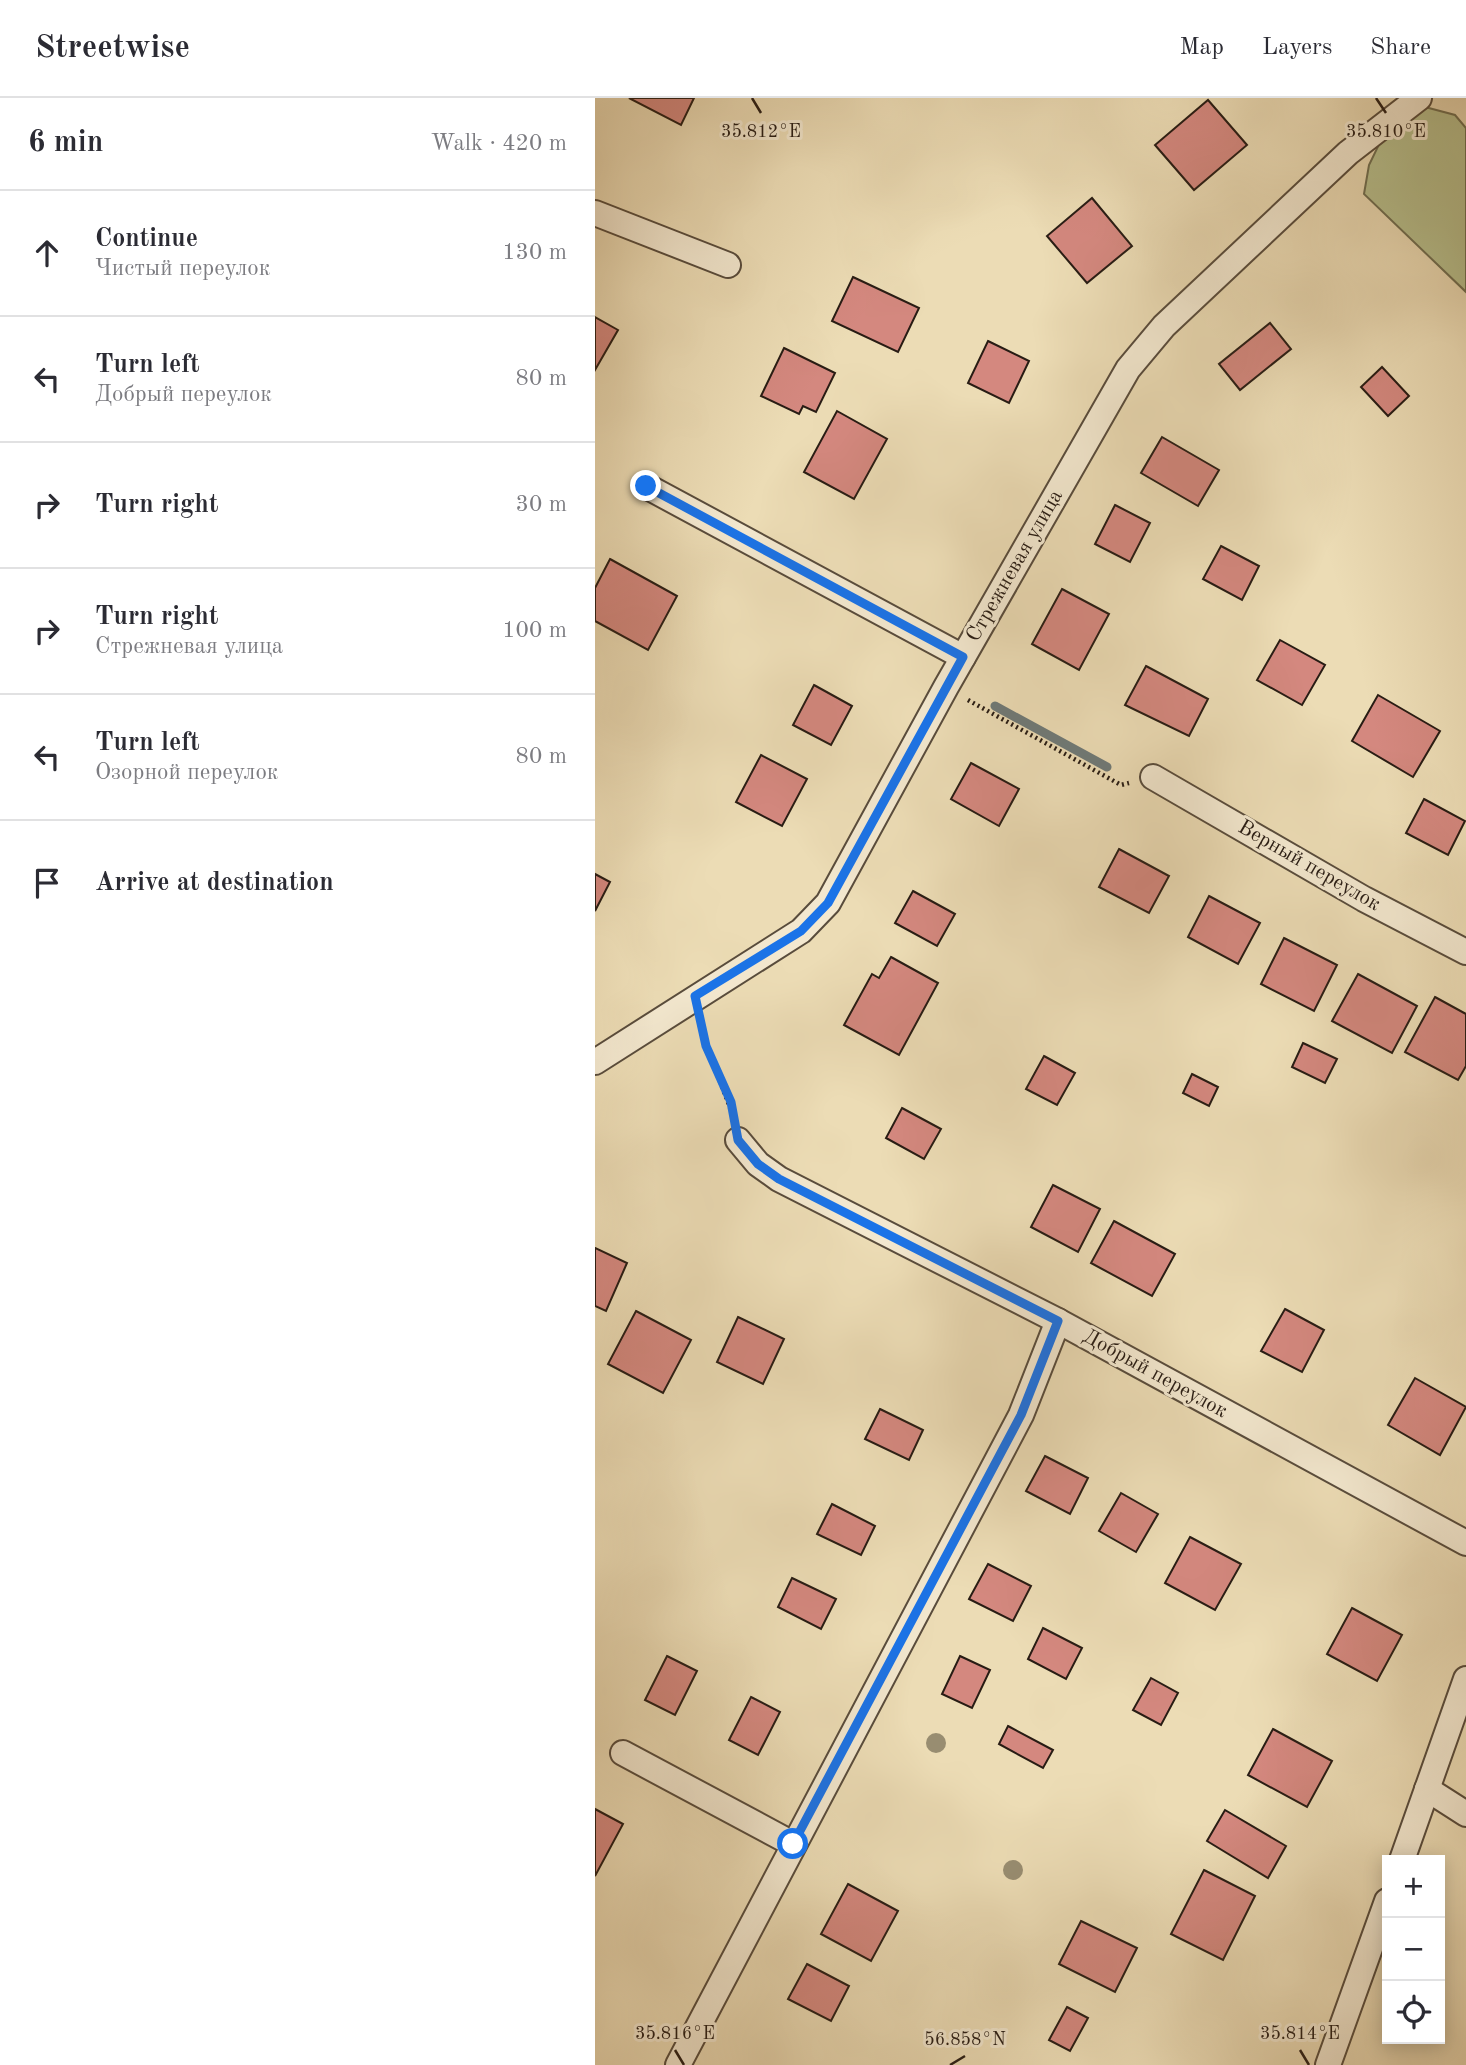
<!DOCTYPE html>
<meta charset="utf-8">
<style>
:root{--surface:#fff;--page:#f2f2f3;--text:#2b2b33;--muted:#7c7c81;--line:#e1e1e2}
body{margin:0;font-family:"Old Standard TT",serif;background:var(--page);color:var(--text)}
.controls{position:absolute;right:21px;bottom:21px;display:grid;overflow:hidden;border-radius:0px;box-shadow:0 4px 18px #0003}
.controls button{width:63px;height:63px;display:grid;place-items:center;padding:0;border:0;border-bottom:2px solid var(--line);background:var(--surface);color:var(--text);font:35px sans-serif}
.stop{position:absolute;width:21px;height:21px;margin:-16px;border:5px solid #1a73e8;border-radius:50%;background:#fff}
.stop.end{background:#1a73e8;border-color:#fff;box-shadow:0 2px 7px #0008}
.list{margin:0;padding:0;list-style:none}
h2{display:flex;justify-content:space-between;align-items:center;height:91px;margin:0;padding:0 28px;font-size:30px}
h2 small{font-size:23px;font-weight:400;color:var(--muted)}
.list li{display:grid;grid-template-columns:46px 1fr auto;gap:21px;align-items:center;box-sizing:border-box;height:126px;padding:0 28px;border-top:2px solid var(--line)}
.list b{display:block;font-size:26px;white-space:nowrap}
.list p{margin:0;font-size:23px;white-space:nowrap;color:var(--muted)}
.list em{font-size:23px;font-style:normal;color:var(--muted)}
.icon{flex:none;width:38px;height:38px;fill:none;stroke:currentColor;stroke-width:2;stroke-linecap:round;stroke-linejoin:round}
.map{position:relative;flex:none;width:871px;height:1967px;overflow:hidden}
header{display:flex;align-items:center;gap:42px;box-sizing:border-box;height:98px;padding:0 35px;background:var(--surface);border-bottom:2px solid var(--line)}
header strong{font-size:33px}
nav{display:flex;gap:38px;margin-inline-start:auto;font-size:24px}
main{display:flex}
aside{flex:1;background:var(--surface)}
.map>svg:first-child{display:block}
</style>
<header>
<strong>Streetwise</strong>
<nav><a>Map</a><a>Layers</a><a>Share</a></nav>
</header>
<main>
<aside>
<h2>6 min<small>Walk · 420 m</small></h2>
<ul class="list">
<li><svg class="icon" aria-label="ahead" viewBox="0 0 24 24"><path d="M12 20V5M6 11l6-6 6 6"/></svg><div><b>Continue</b><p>Чистый переулок</p></div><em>130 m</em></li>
<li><svg class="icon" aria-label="left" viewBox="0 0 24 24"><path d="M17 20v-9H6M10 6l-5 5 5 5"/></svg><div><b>Turn left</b><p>Добрый переулок</p></div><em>80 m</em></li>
<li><svg class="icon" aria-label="right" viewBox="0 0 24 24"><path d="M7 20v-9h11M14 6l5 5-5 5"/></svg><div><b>Turn right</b></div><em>30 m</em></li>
<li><svg class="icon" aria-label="right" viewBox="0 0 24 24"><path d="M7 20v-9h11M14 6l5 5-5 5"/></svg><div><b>Turn right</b><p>Стрежневая улица</p></div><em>100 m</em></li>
<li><svg class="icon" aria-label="left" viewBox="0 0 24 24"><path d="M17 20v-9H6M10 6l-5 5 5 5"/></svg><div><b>Turn left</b><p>Озорной переулок</p></div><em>80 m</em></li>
<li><svg class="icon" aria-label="arrive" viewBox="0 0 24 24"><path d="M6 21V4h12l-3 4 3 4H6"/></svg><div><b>Arrive at destination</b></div></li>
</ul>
</aside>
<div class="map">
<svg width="871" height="1967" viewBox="0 0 871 1967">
<rect width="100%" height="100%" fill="#ecdcb5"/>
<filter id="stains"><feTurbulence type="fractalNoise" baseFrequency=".00286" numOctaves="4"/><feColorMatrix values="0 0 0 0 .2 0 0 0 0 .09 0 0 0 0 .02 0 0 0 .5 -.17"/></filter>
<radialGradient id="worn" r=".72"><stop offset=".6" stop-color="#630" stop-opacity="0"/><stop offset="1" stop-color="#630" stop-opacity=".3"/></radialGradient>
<polygon fill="#b7c08e" stroke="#706e51" stroke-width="2" points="830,9 860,17 871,30 871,194 769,96 774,67 791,32"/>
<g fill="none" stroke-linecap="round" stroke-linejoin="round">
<polyline stroke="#6f7a78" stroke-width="9" points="400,608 512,669"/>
</g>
<g fill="#d4887f" stroke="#281c14" stroke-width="2">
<polygon points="34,0 99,0 86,27"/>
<polygon points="613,2 652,47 599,92 560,47"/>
<polygon points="497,100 537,148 492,185 452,138"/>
<polygon points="258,179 324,210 303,254 237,223"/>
<polygon points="0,219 23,232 0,272"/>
<polygon points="675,225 696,251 645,292 624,266"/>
<polygon points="393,243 434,263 414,305 373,285"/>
<polygon points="189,250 240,275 221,314 208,308 204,316 166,298"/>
<polygon points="787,269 814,298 793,318 766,289"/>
<polygon points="242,313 292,341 259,401 209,374"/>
<polygon points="567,339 624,372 603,408 546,375"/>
<polygon points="520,407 555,425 535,464 500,446"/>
<polygon points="626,448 664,468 647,502 608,481"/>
<polygon points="15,461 82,498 53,552 0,523 0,490"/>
<polygon points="467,491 514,516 484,572 437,546"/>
<polygon points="685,542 730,567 707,607 662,582"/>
<polygon points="551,568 613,601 594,638 530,607"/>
<polygon points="219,587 257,608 236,647 198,627"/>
<polygon points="783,597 845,633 818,679 757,643"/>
<polygon points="166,657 212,681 187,728 141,704"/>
<polygon points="376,665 424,691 404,728 356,701"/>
<polygon points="829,701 870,723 853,757 811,735"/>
<polygon points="524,751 574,778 554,815 504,789"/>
<polygon points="0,776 15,784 0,813"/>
<polygon points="318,793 360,816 342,848 300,825"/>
<polygon points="614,798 665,825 643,866 593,839"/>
<polygon points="689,840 742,867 719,913 666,886"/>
<polygon points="296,859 343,885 304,957 249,927 277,876 284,880"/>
<polygon points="763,876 822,908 797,955 737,923"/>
<polygon points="840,899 871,916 871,968 863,982 810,954"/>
<polygon points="708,945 742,961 730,985 697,969"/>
<polygon points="449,958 480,975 462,1007 431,991"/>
<polygon points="597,976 623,989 614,1008 588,995"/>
<polygon points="307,1010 346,1031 329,1061 291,1040"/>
<polygon points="458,1087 505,1111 483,1154 436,1129"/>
<polygon points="519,1123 580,1156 557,1198 496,1165"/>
<polygon points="0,1150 32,1165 11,1213 0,1208"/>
<polygon points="690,1211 729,1232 707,1274 666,1253"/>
<polygon points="41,1213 96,1242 68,1295 13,1266"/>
<polygon points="143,1219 189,1241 168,1286 122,1264"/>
<polygon points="820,1280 871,1309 845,1357 793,1327"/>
<polygon points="285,1311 328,1332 314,1362 270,1341"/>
<polygon points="450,1358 493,1380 475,1416 431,1393"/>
<polygon points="526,1395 563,1416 541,1454 504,1433"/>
<polygon points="237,1406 280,1428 266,1457 222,1436"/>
<polygon points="595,1439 646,1466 620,1512 570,1485"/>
<polygon points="393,1466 436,1488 418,1523 374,1501"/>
<polygon points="197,1480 241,1501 226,1531 183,1509"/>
<polygon points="757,1510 807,1537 782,1583 732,1556"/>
<polygon points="448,1530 487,1550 471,1581 433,1561"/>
<polygon points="72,1558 102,1573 80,1617 50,1602"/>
<polygon points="365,1558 395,1572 377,1610 347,1596"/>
<polygon points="556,1580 583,1595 566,1627 538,1612"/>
<polygon points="156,1599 185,1614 163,1657 134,1642"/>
<polygon points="413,1628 458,1652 448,1670 404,1646"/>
<polygon points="678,1631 737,1663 712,1709 653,1677"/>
<polygon points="0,1711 28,1726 0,1778"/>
<polygon points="630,1712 691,1748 673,1780 612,1743"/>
<polygon points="609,1772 660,1798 628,1862 576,1836"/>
<polygon points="253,1786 303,1813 276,1863 226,1836"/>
<polygon points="486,1823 542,1850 520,1894 464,1866"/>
<polygon points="212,1866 254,1888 236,1923 193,1901"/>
<polygon points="472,1909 493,1920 475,1953 454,1942"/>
</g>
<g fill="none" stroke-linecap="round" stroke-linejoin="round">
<g stroke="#594c3c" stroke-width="28">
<g id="minor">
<polyline points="0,115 133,167"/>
<polyline points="51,388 368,559"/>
<polyline points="558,679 769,801 871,854"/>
<polyline points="0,964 206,833 233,805 351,589 533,271 569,228 753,55 824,0"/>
<polyline points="143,1042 163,1066 184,1081 463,1223 871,1445"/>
<polyline points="28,1655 198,1746"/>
<polyline points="832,1691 871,1716"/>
<polyline points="807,1762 871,1581"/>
<polyline points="83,1967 426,1317 463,1223"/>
<polyline points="733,1967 792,1803"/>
</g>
</g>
<g stroke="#281c14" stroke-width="4.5" stroke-dasharray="2 3.5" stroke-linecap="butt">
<polyline points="373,602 526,687 534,685"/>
<polyline points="107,926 111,948 138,1017"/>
</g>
<use href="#minor" stroke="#f3e8cf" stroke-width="24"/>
</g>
<g fill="#988d71">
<circle cx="341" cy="1645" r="10"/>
<circle cx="418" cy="1772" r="10"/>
</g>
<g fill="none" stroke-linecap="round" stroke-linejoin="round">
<polyline stroke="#1a73e8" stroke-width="9" points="51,388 368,559 233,805 206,833 100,898 111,948 136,1004 143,1042 163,1066 184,1081 463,1223 426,1317 198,1746"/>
</g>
<path fill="none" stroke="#281c14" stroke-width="2.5" d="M157,0L166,15M781,0L791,15M80,1952L89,1967M705,1952L714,1967M355,1967L370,1958"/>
<g text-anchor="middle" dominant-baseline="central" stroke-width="6" stroke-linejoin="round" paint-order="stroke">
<g font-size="21" fill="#281c14" stroke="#f3e8cf">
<text transform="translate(420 468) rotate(-60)">Стрежневая улица</text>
<text transform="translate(714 768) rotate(30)">Верный переулок</text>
<text transform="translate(560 1276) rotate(29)">Добрый переулок</text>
</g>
</g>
<g font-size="18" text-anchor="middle" fill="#281c14" stroke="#f3e8cf" stroke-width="6" stroke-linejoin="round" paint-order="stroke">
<text x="166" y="39">35.812°E</text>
<text x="791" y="39">35.810°E</text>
<text x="80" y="1941">35.816°E</text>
<text x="705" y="1941">35.814°E</text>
<text x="370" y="1947">56.858°N</text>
</g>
<rect width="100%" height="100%" filter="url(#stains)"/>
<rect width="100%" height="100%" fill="url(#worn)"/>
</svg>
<div class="controls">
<button>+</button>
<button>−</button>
<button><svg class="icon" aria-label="locate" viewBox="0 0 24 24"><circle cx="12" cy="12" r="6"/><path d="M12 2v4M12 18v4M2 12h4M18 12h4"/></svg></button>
</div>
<div class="stop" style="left:198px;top:1746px"></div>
<div class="stop end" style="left:51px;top:388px"></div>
</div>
</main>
